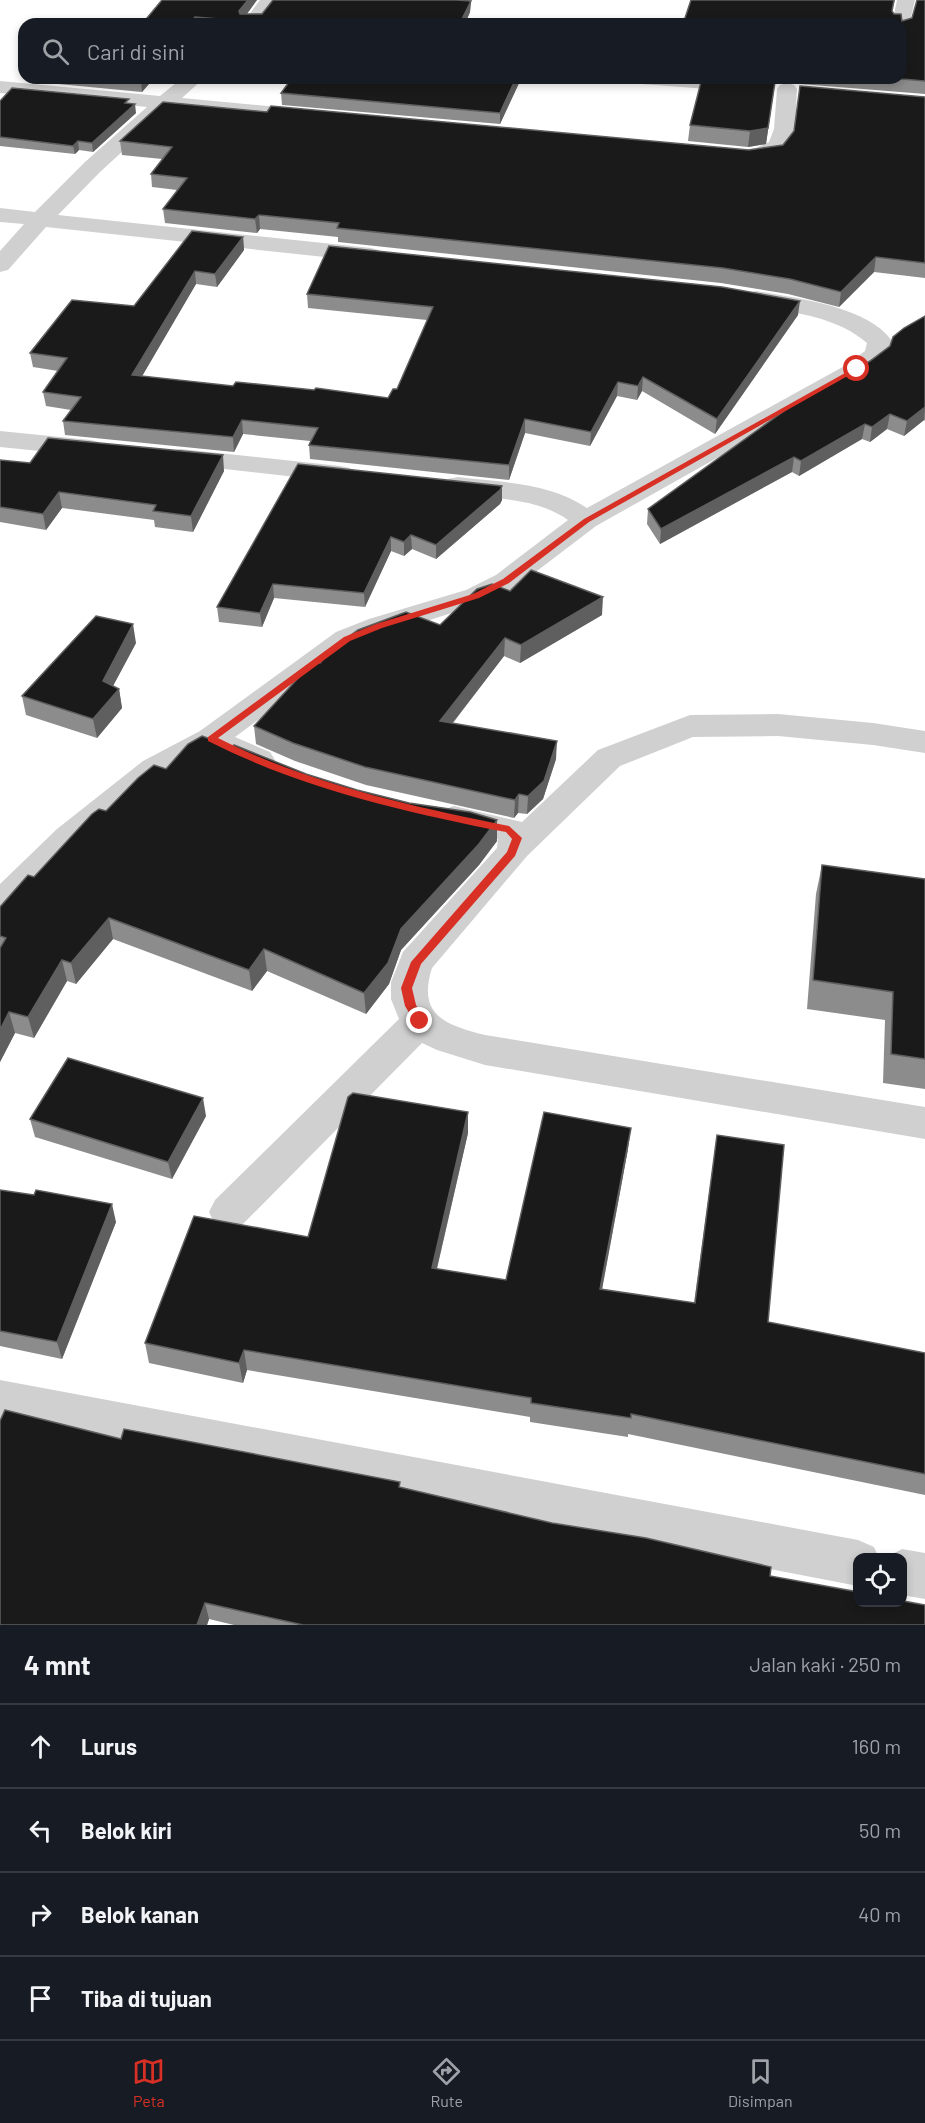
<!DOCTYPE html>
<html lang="id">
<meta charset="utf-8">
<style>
:root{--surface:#171b24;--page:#242831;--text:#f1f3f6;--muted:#9ea1a6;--line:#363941;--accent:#d93025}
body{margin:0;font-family:Barlow,sans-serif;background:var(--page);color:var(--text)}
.controls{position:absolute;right:18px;bottom:18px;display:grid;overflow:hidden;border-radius:12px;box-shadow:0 3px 9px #0003}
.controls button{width:54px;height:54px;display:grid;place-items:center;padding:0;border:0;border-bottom:2px solid var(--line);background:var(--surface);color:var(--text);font:30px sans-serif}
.stop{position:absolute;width:18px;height:18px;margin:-14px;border:4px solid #d93025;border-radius:50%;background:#fff}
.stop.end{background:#d93025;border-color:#fff;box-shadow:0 2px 6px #0008}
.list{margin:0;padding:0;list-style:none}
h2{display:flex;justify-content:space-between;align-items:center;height:78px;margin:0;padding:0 24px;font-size:26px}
h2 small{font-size:20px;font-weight:400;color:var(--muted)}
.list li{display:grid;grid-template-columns:39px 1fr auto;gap:18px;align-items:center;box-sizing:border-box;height:84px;padding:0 24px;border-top:2px solid var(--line)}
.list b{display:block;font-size:22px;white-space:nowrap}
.list em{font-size:20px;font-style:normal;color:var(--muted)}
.icon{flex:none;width:33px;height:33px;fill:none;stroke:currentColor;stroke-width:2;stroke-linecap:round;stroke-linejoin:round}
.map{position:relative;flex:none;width:925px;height:1625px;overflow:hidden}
.search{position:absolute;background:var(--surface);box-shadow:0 3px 9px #0003;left:18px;right:18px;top:18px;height:66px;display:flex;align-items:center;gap:15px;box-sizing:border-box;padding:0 21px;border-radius:18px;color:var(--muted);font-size:22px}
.sheet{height:414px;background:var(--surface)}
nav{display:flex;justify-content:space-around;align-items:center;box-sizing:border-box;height:84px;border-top:2px solid var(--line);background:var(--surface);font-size:16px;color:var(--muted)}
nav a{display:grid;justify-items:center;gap:3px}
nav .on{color:var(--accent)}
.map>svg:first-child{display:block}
</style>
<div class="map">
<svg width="925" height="1625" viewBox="0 0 925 1625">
<rect width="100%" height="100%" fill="#fff"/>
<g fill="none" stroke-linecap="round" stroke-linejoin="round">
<g fill="#d0d0d0" fill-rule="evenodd">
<polygon points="260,0 279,0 261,24 242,24"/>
<polygon points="897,0 915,0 908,30 901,32 901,24 892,24"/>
<polygon points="182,78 204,78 182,98 311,110 318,112 321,116 318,120 311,122 169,109 100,172 58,215 371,248 379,250 382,255 379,260 371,262 46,227 8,270 0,272 0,251 24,224 0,222 0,208 35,212 85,162 147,107 0,93 0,81 160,96"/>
<path d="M632,78C671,78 716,72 754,82L757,86L754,90L747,92L642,84L635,82Z"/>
<path d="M787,83L794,85L797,89C795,119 800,151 765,159C754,162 743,162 732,159L728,155L732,151L756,148L769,142L774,129L777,89L780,85Z"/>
<path d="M756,291C795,298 868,306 892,341L886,359L866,374L596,526L516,587L486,602L389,633L358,646L235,737L270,752L275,760L270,768L259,771L212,752L165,777L81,845L12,914L0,918V884L57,829L143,761L200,731L336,632L369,619L466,590L496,575L568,520C533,495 489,501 448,491L444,485L448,479L458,477C500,482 551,483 587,508L848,364L865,351L867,343C834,314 788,313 748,303L744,298L748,293Z"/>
<polygon points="0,431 90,440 99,442 103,448 99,454 90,456 0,447"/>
<polygon points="180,449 340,466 350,468 353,474 350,480 340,482 171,463 167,457 171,451"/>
<path d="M778,714L873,723L925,731V753L873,745L778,736L693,737L620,766L527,856L432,968C417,1015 445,1025 485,1035L925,1107V1139L485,1065L437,1050L422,1043L243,1224L229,1229L215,1224L209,1212L215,1200L399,1019L391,999V982L403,952L497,848L498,839L442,826L437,818L442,810L454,806L522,822L598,750L690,715Z"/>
<polygon points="0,1380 858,1540 874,1547 879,1558 858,1558 858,1586 0,1420"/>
<polygon points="902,1549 925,1553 925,1599 902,1595 902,1558 885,1558"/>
</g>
</g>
<g fill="#8c8c8c">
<polygon points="162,0 257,0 246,14 471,1 470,12 466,21 507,24 142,24"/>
<polygon points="691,0 895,0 892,11 902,21 912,18 925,0 925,94 775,82 766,144 748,147 688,141 690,125 702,78 901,78"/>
<polygon points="26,78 154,78 142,92 27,81"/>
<polygon points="292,78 520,78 520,81 500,124 282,105 281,93"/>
<polygon points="925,97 925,278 874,272 839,307 788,294 721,283 338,242 338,237 260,229 257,233 165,223 163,209 177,190 152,187 151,174 162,159 122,155 120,141 267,112 749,150 783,145"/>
<polygon points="0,101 130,104 136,113 93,152 79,150 75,154 0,146"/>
<polygon points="243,237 244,250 217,287 196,284 142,376 233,386 388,398 397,389 427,320 308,308 307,294 798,315 715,434 642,391 637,400 617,396 590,446 525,433 509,480 310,459 309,445 310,441 243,434 234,452 65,435 63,421 71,410 46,406 43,392 58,371 33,367 30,353 134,306"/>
<polygon points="925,316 925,421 924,420 904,436 887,429 870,442 862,439 799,476 792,472 660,544 647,524 648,509 870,361 890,346"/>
<polygon points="0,460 30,463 224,471 193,532 155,527 154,520 62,508 46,530 0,522"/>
<polygon points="298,464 502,500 500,504 436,559 412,549 404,556 391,551 365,607 274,598 262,627 219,622 217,607"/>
<polygon points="510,591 602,615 520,663 504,656 453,723 556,759 543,799 527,814 518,813 514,818 366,785 295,761 256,744 254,726 320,663 440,625"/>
<polygon points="136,643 113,686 119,689 122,708 97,738 26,715 22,696"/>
<polygon points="166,769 306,774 497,841 479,865 401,950 389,984 366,1014 267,971 252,991 113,939 76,984 67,981 34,1038 15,1033 0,1062 0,907 106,811"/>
<polygon points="822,865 925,879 925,1089 883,1083 885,1020 807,1009 816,894"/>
<polygon points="468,1112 468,1133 437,1269 506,1280 628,1149 602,1290 694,1303 717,1135 768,1322 925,1353 925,1495 628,1434 628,1437 530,1422 530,1417 247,1370 243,1383 149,1363 145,1343 308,1237"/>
<polygon points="206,1116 172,1179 35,1137 30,1119"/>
<polygon points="0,1190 116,1222 62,1359 0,1346"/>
<polygon points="121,1439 401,1487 770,1576 925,1625 234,1625 209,1619 207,1625 0,1625"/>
</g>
<g fill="#5f5f5f">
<polygon points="248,0 257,0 242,21 239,11"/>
<polygon points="471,1 470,12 465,24 461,21"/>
<polygon points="195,17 195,24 189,24"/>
<polygon points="143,78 154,78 142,92 141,80"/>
<polygon points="516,78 520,78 520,81 500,124 500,113"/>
<polygon points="775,82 766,144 748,147 750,131"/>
<polygon points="135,104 136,113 93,152 92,143"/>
<polygon points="78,141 79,150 75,154 73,146"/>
<polygon points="259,215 260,229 257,233 255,219"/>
<polygon points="243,237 244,250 217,287 215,274"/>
<polygon points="876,257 874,272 839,307 841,292"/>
<polygon points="195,271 196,284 134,390 132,375"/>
<polygon points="800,301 798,315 715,434 717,419"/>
<polygon points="643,377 642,391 637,400 638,386"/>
<polygon points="618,382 617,396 590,446 591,432"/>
<polygon points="925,407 924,420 904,436 907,421"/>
<polygon points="890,414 887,429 870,442 872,427"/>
<polygon points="525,419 525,433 509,480 509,465"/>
<polygon points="242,420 243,434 234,452 233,437"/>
<polygon points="865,424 862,439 799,476 801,461"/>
<polygon points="223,455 224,471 193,532 191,516"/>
<polygon points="794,457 792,472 660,544 661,529"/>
<polygon points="502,486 502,500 500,504 436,559 436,545"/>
<polygon points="59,492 62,508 46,530 43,514"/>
<polygon points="411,535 412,549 404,556 404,542"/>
<polygon points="391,537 391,551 365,607 364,593"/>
<polygon points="273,584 274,598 262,627 260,613"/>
<polygon points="603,597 602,615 520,663 521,645"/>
<polygon points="133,624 136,643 106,699 103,681"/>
<polygon points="505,638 504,656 440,739 440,721"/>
<polygon points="119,689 122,708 97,738 93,719"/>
<polygon points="557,741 556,759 543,799 527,814 528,796"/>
<polygon points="519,794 518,813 514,818 515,800"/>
<polygon points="497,820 497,841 479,865 401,950 389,984 366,1014 364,993 401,929"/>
<polygon points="109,918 113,939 76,984 71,963"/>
<polygon points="264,949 267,971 252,991 249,970"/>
<polygon points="62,960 67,981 34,1038 28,1017"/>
<polygon points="9,1012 15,1033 0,1062 0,1030"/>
<polygon points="203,1098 206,1116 172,1179 168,1162"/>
<polygon points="468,1112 468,1133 432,1289 432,1268"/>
<polygon points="631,1128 628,1149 598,1310 600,1289"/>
<polygon points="112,1204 116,1222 62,1359 57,1342"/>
<polygon points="244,1350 247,1370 243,1383 239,1363"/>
<polygon points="205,1603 209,1619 207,1625 197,1625"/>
</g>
<g fill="#1a1a1a" stroke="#5f5f5f" stroke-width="1.5">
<polygon points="162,0 248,0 239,11 240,14 262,14 273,0 457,0 471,1 461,21 507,24 280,24 195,17 189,24 142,24"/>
<polygon points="691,0 894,0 892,11 894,14 901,14 902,21 912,18 917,0 925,0 925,81 890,78 901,78 901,24 683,24"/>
<polygon points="114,78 143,78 141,80"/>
<polygon points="292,78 516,78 500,113 281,93"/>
<polygon points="702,78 732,78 775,82 768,128 750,131 690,125"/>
<polygon points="800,86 925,97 925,263 876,257 841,292 790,279 723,268 337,228 339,223 259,215 255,219 163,209 187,178 151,174 172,147 120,141 163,102 267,112 271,106 749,150 783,145 794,131"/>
<polygon points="12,88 129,99 125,103 135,104 92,143 78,141 73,146 0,137 0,101"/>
<polygon points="192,231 243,237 215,274 195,271 132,375 233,386 236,382 314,390 316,388 388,398 393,389 397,389 433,307 307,294 329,246 722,287 800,301 717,419 643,377 638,386 618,382 591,432 525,419 509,465 309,445 318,428 242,420 233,437 63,421 81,397 43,392 67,358 30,353 72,300 134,306"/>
<polygon points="925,316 925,407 907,421 890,414 872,427 865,424 801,461 794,457 661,529 648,509 795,403 870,361 890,346 893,337 904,328"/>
<polygon points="48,438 223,455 191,516 153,511 156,505 59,492 43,514 0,507 0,460 30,463"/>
<polygon points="298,464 502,486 500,490 436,545 411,535 404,542 391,537 364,593 273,584 260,613 217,607"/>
<polygon points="531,570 603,597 521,645 505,638 440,721 557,741 544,781 528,796 519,794 515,800 365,767 293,743 254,726 311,664 315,661 320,663 332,649 358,630 406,612 440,625 477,589 492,584 510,591"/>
<polygon points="96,616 133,624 103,681 119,689 93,719 22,696"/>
<polygon points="202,736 232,747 234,745 306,774 357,790 409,803 470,812 497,820 479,844 401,929 388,963 364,993 264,949 249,970 109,918 71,963 62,960 28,1017 9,1012 0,1030 0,948 6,938 0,936 0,907 28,875 34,877 92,814 99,809 106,811 138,778 154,765 166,769 188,744"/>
<polygon points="822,865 925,879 925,1059 891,1054 893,992 813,980"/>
<polygon points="68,1058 203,1098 168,1162 30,1119"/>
<polygon points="353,1093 468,1112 432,1268 506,1280 544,1112 631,1128 600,1289 695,1303 717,1135 784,1145 768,1322 925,1353 925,1474 631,1414 631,1418 531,1403 531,1398 244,1350 239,1363 145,1343 194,1216 308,1237 348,1097"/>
<polygon points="0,1190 34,1195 36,1190 112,1204 57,1342 0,1331"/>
<polygon points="5,1410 121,1439 124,1429 400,1482 399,1487 552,1523 646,1538 771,1567 770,1576 858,1592 858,1602 903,1602 903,1601 925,1605 925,1625 303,1625 205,1603 197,1625 0,1625 0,1421"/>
</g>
<path fill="#d93025" d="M854,368L860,369L589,522L509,583L479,598L382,628L350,641L218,738C309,784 410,806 509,826L522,838L515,856L421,964L412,988L416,1005L426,1021L420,1025L416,1024L405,1006L401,988L411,962L507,852L512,839L506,832C404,812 301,788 208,741V737L344,637L376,624L473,594L503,579L584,519Z"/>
</svg>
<div class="controls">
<button><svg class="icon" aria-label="locate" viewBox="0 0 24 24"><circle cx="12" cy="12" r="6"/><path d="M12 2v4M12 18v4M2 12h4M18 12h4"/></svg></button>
</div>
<div class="stop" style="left:857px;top:369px"></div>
<div class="stop end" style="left:420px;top:1021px"></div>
<div class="search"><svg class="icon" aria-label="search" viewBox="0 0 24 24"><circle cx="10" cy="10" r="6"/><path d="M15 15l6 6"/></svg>Cari di sini</div>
</div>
<section class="sheet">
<h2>4 mnt<small>Jalan kaki · 250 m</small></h2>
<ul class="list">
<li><svg class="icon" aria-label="ahead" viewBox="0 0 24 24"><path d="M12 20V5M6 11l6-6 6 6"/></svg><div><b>Lurus</b></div><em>160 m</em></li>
<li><svg class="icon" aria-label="left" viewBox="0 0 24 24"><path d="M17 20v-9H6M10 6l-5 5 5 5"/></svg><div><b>Belok kiri</b></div><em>50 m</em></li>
<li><svg class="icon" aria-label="right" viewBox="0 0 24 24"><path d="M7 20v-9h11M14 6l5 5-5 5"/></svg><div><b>Belok kanan</b></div><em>40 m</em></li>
<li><svg class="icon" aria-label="arrive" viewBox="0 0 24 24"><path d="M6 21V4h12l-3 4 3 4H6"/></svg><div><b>Tiba di tujuan</b></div></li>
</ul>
</section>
<nav>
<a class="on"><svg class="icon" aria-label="map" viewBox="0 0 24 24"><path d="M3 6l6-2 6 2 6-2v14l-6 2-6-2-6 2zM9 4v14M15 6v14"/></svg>Peta</a>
<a><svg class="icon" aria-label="directions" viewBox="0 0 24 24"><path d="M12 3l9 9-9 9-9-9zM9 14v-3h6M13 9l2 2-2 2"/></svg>Rute</a>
<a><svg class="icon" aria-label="saved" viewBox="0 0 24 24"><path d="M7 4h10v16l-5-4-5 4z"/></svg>Disimpan</a>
</nav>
